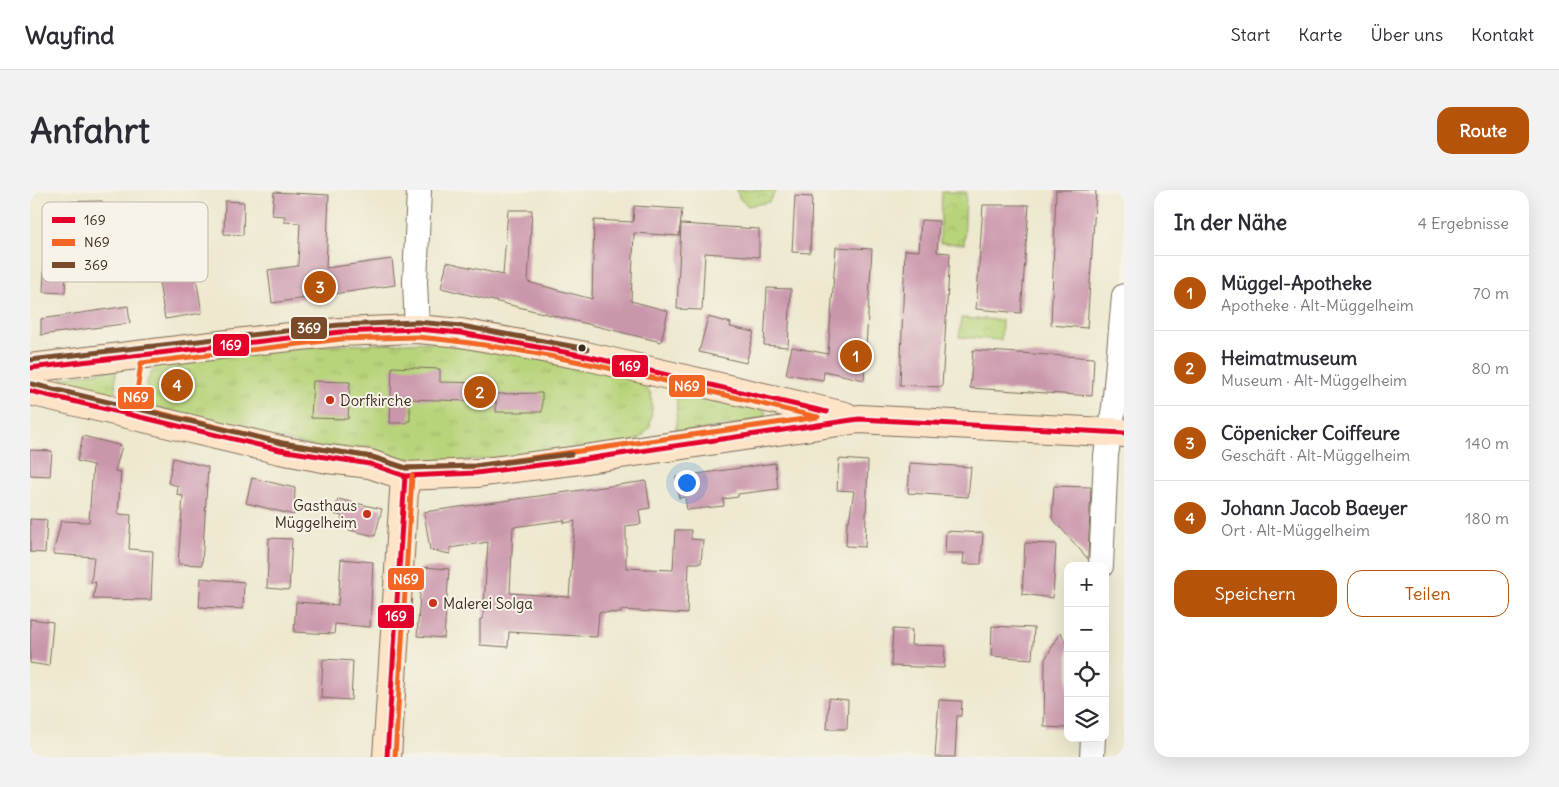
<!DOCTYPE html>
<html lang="de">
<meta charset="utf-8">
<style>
:root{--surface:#fff;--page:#f2f2f3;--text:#2b2b33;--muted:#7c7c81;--line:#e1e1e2;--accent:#b45309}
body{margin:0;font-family:Delius,sans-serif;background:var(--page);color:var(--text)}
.controls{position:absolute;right:15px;bottom:15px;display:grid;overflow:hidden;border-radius:10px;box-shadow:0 5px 20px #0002}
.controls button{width:45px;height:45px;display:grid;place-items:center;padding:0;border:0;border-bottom:1px solid var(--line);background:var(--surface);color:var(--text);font:25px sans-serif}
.you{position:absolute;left:656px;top:292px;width:18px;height:18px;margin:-12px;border:4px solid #fff;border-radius:50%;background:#1a73e8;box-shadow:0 0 0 8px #1a73e833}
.badge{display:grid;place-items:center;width:32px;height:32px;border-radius:50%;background:var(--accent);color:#fff;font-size:16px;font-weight:700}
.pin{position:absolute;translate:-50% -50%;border:2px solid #fff;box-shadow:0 1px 5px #0006}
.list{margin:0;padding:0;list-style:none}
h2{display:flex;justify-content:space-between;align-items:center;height:65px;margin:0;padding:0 20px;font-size:21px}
h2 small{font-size:16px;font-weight:400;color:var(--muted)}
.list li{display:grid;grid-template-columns:32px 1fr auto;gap:15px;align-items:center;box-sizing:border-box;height:75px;padding:0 20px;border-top:1px solid var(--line)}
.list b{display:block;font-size:19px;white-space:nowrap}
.list p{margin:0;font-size:16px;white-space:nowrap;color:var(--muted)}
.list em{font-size:16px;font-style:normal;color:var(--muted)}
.actions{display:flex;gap:10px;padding:15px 20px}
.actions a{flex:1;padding:11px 0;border:1px solid var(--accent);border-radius:15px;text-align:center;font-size:18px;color:var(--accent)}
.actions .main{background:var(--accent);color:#fff}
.icon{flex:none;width:28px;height:28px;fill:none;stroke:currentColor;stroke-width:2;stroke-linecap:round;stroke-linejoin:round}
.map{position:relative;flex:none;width:1094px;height:567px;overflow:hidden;border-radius:15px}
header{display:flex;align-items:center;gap:30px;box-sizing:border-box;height:70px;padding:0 25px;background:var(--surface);border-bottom:1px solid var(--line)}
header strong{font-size:24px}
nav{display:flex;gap:28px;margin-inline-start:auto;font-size:18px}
.intro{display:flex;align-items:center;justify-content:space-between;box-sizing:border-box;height:120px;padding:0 30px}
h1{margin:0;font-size:35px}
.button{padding:12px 22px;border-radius:15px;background:var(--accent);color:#fff;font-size:18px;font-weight:700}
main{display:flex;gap:30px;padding:0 30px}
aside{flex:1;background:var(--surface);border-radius:15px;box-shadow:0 5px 20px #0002}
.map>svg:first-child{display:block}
</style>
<header>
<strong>Wayfind</strong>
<nav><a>Start</a><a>Karte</a><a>Über uns</a><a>Kontakt</a></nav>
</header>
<div class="intro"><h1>Anfahrt</h1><a class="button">Route</a></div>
<main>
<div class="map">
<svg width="1094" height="567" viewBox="0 0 1094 567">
<defs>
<pattern id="grass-tufts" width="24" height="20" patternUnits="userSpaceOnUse" patternTransform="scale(1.25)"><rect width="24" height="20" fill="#b8d47a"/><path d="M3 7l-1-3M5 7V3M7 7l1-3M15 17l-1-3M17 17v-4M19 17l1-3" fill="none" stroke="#9fb669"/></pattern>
<pattern id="park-crowns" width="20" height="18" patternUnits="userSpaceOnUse" patternTransform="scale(1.25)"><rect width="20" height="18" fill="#b8d47a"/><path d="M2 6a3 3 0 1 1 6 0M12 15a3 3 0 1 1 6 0" fill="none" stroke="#9fb669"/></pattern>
</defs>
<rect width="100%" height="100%" fill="#f7f3e8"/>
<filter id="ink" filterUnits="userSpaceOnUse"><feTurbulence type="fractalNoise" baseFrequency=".02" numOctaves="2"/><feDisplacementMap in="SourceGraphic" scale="10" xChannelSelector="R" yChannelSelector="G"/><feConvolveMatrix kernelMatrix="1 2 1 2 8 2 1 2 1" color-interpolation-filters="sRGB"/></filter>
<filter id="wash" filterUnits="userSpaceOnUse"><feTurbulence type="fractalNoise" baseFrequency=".0096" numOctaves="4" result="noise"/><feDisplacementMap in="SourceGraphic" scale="20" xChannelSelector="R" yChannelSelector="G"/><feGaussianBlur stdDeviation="1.12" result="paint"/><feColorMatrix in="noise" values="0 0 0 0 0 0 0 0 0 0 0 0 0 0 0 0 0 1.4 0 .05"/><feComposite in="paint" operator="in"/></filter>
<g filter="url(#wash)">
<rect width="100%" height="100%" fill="#ede8ce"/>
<g fill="url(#grass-tufts)" stroke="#7a7f4c">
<path d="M433,151L609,190L621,204L622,219L620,236L611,248L593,255L411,273L328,268L123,217C113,203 115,186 128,175L229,158Z"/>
<polygon points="86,179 85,208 31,195 31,188"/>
<polygon points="651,198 735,220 736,230 646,243 647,203"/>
</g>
<g fill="url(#park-crowns)" stroke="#7a7f4c">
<polygon points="706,0 746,0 739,12 718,16 710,9"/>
<polygon points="912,2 936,2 934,54 910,53"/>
<polygon points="931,128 972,130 971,150 929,147"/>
</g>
<g id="blocks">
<g fill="#ca96ac" fill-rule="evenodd">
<polygon points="1026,0 1066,0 1057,138 1021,135"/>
<polygon points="244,2 299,5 296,78 362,69 365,95 242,113 238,80 268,76 270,33 254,32 255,26 242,25"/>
<polygon points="765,6 782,7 780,63 762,62"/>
<polygon points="72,11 73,57 26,58 25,12"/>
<polygon points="195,11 214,12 213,45 194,44"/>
<polygon points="953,15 999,15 991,123 946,119"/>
<polygon points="604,16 652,19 649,46 604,43 601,111 638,121 631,152 411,98 417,72 473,85 478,20 502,20 498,92 562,109 564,30 603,32"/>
<polygon points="891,30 909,31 907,62 920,63 912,197 870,195 875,60 889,61"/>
<polygon points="651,34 729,39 729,67 675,63 672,120 647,119"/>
<polygon points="806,57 842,59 834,190 794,181 793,190 756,184 762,157 798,164"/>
<polygon points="15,61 37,63 35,103 13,102"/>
<polygon points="166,87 172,123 135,129 129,92"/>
<polygon points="737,98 761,99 758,157 734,155"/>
<polygon points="98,116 100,133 11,145 11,129"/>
<polygon points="678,127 701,133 700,137 724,142 716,173 669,162"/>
<polygon points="943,160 1064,168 1062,206 940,198"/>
<polygon points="362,177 410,179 410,192 464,193 464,212 380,209 380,231 377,231 377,233 360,233"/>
<polygon points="283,191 320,192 318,229 281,228"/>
<polygon points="512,203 512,222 466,222 466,204"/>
<polygon points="53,246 92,256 85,281 91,282 88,324 101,325 99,359 123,361 121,410 63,409 66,392 61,393 64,367 23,364 31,331 59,332 63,275 47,271"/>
<polygon points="0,260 22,261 20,286 0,285"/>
<polygon points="143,268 178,277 172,375 148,374 153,306 147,305 148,296 138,293"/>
<polygon points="809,269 838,271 835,357 816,356 817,331 819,331 824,301 807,300"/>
<polygon points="745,273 748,299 708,304 708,307 693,309 694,316 657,320 655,307 649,308 646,287"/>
<polygon points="880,273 941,277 938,307 878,303"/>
<polygon points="222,288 265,298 264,325 216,313"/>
<path d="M616,291L620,318L609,320L611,334L596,336V378L643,380L645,340H661V349L673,350L671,373H659L657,424L591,420V423L569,422L567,447L479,442L478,457L450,455V429H453L458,352L420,358V364L400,360L394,322ZM534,330V333L545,331L539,407L480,403L483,337Z"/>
<polygon points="1024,296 1061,297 1058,369 1022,328"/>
<polygon points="308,309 352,319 345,346 310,338 312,326 304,324"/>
<polygon points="0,329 17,330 15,363 0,362"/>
<polygon points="916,341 953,343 951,374 933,374 934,363 915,363"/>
<polygon points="239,348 262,349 259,400 237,398"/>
<polygon points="995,353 1026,354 1023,408 992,404"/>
<polygon points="311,369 343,372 340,437 305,434 304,444 264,442 266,412 308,415"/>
<polygon points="392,377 419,379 414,448 387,446"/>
<polygon points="171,388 214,392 213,419 169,417"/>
<polygon points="0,429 23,432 19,476 0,473"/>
<polygon points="962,436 1004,438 1002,469 961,466"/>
<polygon points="863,439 882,440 881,455 915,456 914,478 861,476"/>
<polygon points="1031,442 1035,452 1038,452 1038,538 1014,537 1015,469"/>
<polygon points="293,469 323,471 321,510 291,508"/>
<polygon points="799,508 818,510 817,539 797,539"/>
<polygon points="909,510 932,511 931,526 927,526 925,567 905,567"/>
</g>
</g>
</g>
<g filter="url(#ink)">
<use href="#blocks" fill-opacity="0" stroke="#796c5c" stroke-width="1"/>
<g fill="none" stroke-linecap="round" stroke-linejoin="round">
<g stroke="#796c5c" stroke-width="26">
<g id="street">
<polyline points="387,139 385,92 389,0"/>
<polyline points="1071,376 1076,265 1084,217 1094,106"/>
<polyline points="1062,567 1063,548"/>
</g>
</g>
<g stroke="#796c5c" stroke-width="30">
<g id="secondary">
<polyline points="0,178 231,150 310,142 387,139 431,143 556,166 815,226"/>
<polyline points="0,201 250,260 298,269 340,274 375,286 446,283 542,271 829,229 1094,243"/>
<polyline points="357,567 375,286"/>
</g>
</g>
<use href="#street" stroke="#fff" stroke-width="24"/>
<use href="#secondary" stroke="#fee4c6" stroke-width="28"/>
<g stroke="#f7f3e8" stroke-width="9">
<g id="bus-1">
<polyline points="0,178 310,142 387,139 431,143 556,166 797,222"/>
<polyline points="0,201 250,260 340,274 375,286 446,283 542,271 829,229 1094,243"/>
<polyline points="357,567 375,286"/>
</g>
</g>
<g stroke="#f7f3e8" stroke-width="9">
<g id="bus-2">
<path d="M387,147C522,159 656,197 788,227L445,276L376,278L342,267L252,253L105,217L111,173L311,149Z"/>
<polyline points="365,567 382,286"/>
</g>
</g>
<g stroke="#f7f3e8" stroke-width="9">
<g id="bus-3">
<polyline points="0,170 309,135 387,132 432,136 557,159"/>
<polyline points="2,194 252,253 342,267 376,278 445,276 541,264"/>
</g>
</g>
<use href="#bus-1" stroke="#e4002b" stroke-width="5"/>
<use href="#bus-2" stroke="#f26522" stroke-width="5"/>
<use href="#bus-3" stroke="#7a4b2a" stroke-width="5"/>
</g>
</g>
<circle fill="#3b2a1e" stroke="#f7f3e8" stroke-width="2" cx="552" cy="158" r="4.5"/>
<g fill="#c8321e" stroke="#f7f3e8" stroke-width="2">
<circle cx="300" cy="210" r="5"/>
<circle cx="337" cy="324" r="5"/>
<circle cx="403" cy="413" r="5"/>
</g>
<g text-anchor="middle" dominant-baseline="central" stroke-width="4" stroke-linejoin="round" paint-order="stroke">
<g font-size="15" fill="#3b2a1e" stroke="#f7f3e8" text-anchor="start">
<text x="310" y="210">Dorfkirche</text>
<text x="327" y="315" text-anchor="end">Gasthaus<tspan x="327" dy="17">Müggelheim</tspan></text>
<text x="413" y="413">Malerei Solga</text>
</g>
</g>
<rect x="12" y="12" width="166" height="80" rx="8" fill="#f7f3e8" stroke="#bfb7ab" stroke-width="1"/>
<rect x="22" y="27" width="23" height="6" fill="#e4002b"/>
<rect x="22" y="49" width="23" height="7" fill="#f26522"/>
<rect x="22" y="72" width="23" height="6" fill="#7a4b2a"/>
<g font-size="14" fill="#3b2a1e">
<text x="54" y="35">169</text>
<text x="54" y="57">N69</text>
<text x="54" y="80">369</text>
</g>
<g stroke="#f7f3e8" stroke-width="2">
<rect x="260" y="126" width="38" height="24" rx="5" fill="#7a4b2a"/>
<rect x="182" y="143" width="38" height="24" rx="5" fill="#e4002b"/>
<rect x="581" y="164" width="38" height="24" rx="5" fill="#e4002b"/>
<rect x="638" y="184" width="38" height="24" rx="5" fill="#f26522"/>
<rect x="87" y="196" width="38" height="24" rx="5" fill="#f26522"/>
<rect x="357" y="377" width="38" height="24" rx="5" fill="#f26522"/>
<rect x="347" y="414" width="38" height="25" rx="5" fill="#e4002b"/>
</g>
<g font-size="14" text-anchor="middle" font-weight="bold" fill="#fff">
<text x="279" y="143">369</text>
<text x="201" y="160">169</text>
<text x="600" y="181">169</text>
<text x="657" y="201">N69</text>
<text x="106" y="212">N69</text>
<text x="376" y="394">N69</text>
<text x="366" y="431">169</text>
</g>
</svg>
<div class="controls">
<button>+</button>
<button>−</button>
<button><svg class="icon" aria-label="locate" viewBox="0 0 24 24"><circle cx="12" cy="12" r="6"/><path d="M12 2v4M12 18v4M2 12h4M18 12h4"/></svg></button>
<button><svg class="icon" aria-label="layers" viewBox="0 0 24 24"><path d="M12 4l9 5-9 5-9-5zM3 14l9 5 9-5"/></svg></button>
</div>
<div class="you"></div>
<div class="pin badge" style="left:826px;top:166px">1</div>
<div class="pin badge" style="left:450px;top:202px">2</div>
<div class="pin badge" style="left:290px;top:97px">3</div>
<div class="pin badge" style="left:147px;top:195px">4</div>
</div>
<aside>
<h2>In der Nähe<small>4 Ergebnisse</small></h2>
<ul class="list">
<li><span class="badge">1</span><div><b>Müggel-Apotheke</b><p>Apotheke · Alt-Müggelheim</p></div><em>70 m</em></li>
<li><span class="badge">2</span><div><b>Heimatmuseum</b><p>Museum · Alt-Müggelheim</p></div><em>80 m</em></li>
<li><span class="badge">3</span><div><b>Cöpenicker Coiffeure</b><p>Geschäft · Alt-Müggelheim</p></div><em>140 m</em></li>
<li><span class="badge">4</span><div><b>Johann Jacob Baeyer</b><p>Ort · Alt-Müggelheim</p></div><em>180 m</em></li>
</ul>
<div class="actions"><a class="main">Speichern</a><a>Teilen</a></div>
</aside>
</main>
